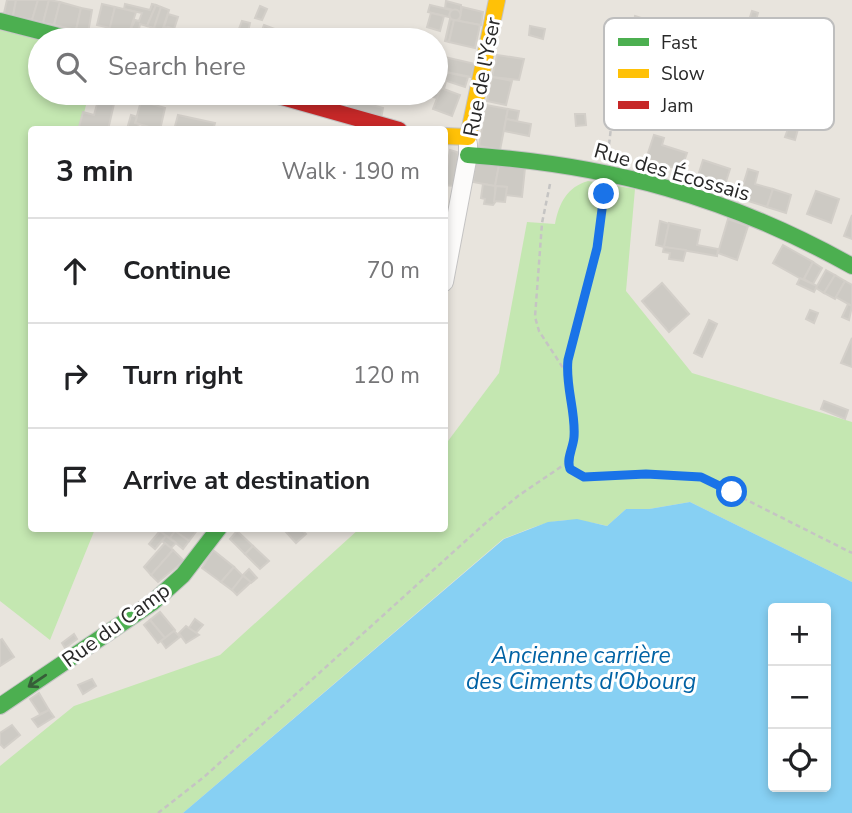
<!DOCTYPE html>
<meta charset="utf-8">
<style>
:root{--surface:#fff;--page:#f2f2f2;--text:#202124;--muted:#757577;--line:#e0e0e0}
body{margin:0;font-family:"Nunito Sans",sans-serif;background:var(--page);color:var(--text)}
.controls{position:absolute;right:21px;bottom:21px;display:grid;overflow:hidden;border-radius:7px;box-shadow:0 4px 10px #0003}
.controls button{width:63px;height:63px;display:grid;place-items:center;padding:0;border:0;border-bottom:2px solid var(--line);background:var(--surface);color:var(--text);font:35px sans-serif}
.stop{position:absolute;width:21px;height:21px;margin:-16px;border:5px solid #1a73e8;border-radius:50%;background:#fff}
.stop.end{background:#1a73e8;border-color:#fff;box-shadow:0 2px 7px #0008}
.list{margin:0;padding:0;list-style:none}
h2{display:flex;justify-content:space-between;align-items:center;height:91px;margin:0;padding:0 28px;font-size:30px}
h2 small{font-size:23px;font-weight:400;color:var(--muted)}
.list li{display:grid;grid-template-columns:46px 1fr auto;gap:21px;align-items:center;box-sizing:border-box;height:105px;padding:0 28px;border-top:2px solid var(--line)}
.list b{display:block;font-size:26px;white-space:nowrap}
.list em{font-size:23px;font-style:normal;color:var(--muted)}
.icon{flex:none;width:38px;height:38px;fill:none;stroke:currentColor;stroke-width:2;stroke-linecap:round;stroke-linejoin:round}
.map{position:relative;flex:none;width:852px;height:813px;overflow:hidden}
.search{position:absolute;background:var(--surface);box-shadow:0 4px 10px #0003;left:28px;top:28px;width:420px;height:77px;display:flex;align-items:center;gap:18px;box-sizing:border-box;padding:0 24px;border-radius:38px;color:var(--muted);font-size:26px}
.panel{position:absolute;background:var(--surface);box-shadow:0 4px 10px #0003;left:28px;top:126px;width:420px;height:406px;border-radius:7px}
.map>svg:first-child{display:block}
</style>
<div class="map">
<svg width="852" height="813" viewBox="0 0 852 813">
<rect width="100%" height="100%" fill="#e8e4dd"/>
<g fill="#c4e7b1">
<polygon points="0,30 40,40 40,93 89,93 80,129 32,130 32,528 95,529 50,640 0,601"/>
<path d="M588,181L635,189L626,291L692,373L852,422V582L690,502L649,509H626L607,526C559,514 548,522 503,539L183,813H0V766L74,706L220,655L359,529L444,528L445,445L499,373L527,222L555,224C559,203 567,187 588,181Z"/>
</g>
<path fill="#87d0f3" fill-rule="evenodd" d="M690,502L852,582V813H183L504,539L548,522L577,519L607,526L626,509H649ZM773,608H826V787H773Z"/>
<g fill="#cdcac4" stroke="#d3cfc9" stroke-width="2">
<polygon points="7,0 16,0 13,16 4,13"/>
<polygon points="16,0 38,0 32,20 13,16"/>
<polygon points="38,0 49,0 43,23 32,20"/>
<polygon points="49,0 60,2 54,25 43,23"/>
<polygon points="446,1 461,5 461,12 445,8"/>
<polygon points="60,2 81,8 76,30 54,25"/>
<polygon points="102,4 115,7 110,28 97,25"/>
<polygon points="125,4 150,10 152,4 156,5 147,26 140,24 138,35 129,33 135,20 139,21 142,13 124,9"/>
<polygon points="156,5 161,7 154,28 147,26"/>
<polygon points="430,5 451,10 449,17 428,12"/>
<polygon points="260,6 267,9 262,20 255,18"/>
<polygon points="115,7 136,12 128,36 109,31"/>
<polygon points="161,7 169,10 162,31 154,28"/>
<polygon points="462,7 483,12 481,25 459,21"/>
<polygon points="81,8 92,10 88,33 76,30"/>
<circle cx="455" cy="15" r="5.5"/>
<polygon points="752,11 758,13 752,34 745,32"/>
<polygon points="431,13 444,16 440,31 427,27"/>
<polygon points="168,14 178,17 174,29 164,27"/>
<polygon points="635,16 641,18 637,39 631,38"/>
<polygon points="450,19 454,20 449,42 445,41"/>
<polygon points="454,20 480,25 475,48 449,42"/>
<polygon points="242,21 250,23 248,32 239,29"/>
<polygon points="264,25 275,29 271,40 258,40"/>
<polygon points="530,26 545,29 543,39 529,35"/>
<polygon points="168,27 187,33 184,40 163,40"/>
<polygon points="187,33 209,40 184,40"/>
<polygon points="436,55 475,64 471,77 436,70"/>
<polygon points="497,55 524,59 519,80 492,77"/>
<polygon points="440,71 468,77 465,87 438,78"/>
<polygon points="492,77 512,81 506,105 487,101"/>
<polygon points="436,78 446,81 444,89 441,88 437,98 426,95 427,93 436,93"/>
<polygon points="441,88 460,95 452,116 433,109"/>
<polygon points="100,93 116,95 108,130 79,127 83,112 94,115"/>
<polygon points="370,93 386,93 383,103 375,101 377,93 375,96"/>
<polygon points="350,99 383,108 381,119 347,109"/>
<polygon points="141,101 165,108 160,130 135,123"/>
<polygon points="486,105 508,109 500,150 479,146"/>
<polygon points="508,109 519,111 517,121 506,119"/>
<polygon points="575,114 585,114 586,125 576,126"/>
<polygon points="131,115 137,117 135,123 139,124 137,130 127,129"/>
<polygon points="178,115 215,123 213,130 174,130"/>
<polygon points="506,119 531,124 529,136 504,131"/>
<polygon points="789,126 798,129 795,140 785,137"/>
<polygon points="654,135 664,138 662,145 687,153 681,170 646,159"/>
<polygon points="450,150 457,152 459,156 454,186 444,185"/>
<polygon points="703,160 730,169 724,188 697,179"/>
<polygon points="475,162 499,165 495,186 473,182"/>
<polygon points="499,165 525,168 522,197 505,195 507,187 495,186"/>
<polygon points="748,169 758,172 755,184 773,189 767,207 739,198"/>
<polygon points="483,184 495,186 496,201 493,205 484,204 485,199 481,198"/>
<polygon points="496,186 507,187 505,202 494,201"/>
<polygon points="773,189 791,195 786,213 767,207"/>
<polygon points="816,191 839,199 831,223 807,214"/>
<polygon points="852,215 852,239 844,236"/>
<polygon points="728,219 748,226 737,260 718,253"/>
<polygon points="660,221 669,224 664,247 656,245"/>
<polygon points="669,223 700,230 697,245 718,249 717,256 664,247"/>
<polygon points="783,245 813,262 803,280 773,263"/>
<polygon points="664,247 686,250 683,261 669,259 670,253 663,252"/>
<polygon points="813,262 822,268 813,284 804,279"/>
<polygon points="826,270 835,275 824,293 816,288"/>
<polygon points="835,275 845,281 835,299 824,293"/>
<polygon points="800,278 817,286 814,292 797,284"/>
<polygon points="845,281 852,285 852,306 836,297"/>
<polygon points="662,283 689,314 669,332 642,301"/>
<polygon points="848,304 852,306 849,320 842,317"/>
<polygon points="810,310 818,313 814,323 806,319"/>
<polygon points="709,320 717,324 702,357 694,353"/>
<polygon points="852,338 852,367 841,363"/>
<polygon points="824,401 848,410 845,419 821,409"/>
<polygon points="163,528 177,528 170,538 161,532"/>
<polygon points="177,528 198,528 198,529 189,541 175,531"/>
<polygon points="289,528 300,528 306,534 296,543 285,531"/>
<polygon points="160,531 166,536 155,549 149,544"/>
<polygon points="175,531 189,541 183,549 170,538"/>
<polygon points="237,531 253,546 245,554 230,539"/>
<polygon points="166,536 176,543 171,548 162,541"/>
<polygon points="165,543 173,550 151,575 144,567"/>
<polygon points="253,546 269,561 260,569 245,554"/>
<polygon points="173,550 184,561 158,582 151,575"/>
<polygon points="213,550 234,567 221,582 202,568"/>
<polygon points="234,567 243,576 232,590 221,582"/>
<polygon points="249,569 257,578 251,583 243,575"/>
<polygon points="243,576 251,582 237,595 232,590"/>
<polygon points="160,612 175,630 165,638 150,620"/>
<polygon points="195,619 203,625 196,633 189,628"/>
<polygon points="150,620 165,638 158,643 144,625"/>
<polygon points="186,626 199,635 186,643 179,633"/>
<polygon points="174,631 180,637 166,648 161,641"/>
<polygon points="74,634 77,639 65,648 62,643"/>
<polygon points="2,639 14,657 0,666 0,640"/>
<polygon points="92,679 96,686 83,694 78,685"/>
<polygon points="39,693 49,710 40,714 30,699"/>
<polygon points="49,710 54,717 38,727 32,719"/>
<polygon points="12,725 20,735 4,748 0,744 0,733"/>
</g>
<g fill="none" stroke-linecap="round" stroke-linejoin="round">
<g stroke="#c4c3c3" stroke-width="20">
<polyline id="street" points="444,282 468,155 468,144"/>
</g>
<g stroke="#c4c3c3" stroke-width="18">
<g id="fast">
<polyline points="0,21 74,40"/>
<path d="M468,155C610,165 727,196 852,266"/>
<polyline points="0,706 152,603 183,575 219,528"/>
</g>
</g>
<g stroke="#c4c3c3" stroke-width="18">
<polyline id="slow" points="444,136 468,137 497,0"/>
</g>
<g stroke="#c4c3c3" stroke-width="18">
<polyline id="jam" points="268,93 399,130"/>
</g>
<g stroke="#c5c4c3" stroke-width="2.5" stroke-dasharray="5 3.5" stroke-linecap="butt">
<polyline points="608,153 620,52"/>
<polyline points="550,184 542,223 535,317 539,331 567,374 574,437 568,462 570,469 584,477 646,474 701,477 852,553"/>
<polyline points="567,374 572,336 597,248 604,194"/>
<polyline points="158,813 204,777 481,527 518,496 568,462"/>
</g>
<use href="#street" stroke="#fcfbfa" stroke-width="18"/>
<use href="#fast" stroke="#4caf50" stroke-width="16"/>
<use href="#slow" stroke="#ffc107" stroke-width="16"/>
<use href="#jam" stroke="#c62828" stroke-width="16"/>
</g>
<defs><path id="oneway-shaft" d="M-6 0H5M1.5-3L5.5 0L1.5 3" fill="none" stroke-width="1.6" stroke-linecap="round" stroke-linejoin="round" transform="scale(1.75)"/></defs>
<use stroke="#365e38" href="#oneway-shaft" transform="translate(37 681) rotate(146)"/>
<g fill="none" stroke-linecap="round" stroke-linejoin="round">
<path stroke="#1a73e8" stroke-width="9" d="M604,194L597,248L568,360C565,386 576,411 574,437C573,449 566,458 570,469L584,477L646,474L701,477L732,492"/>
</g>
<g text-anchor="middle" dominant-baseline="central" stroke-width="6" stroke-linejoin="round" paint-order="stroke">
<g font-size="21" fill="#282828" stroke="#fff">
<text transform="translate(482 77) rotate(-79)">Rue de l'Yser</text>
<text transform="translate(672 172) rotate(16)">Rue des Écossais</text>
<text transform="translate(116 625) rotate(-36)">Rue du Camp</text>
</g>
<g font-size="23" font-style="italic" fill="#0062a4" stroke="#fff">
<text x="581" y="655">Ancienne carrière<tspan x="581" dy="26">des Ciments d'Obourg</tspan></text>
</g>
</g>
<rect x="604" y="18" width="230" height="112" rx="10" fill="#fff" stroke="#bebebe" stroke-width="2"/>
<rect x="618" y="38" width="31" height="8" fill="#4caf50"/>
<rect x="618" y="69" width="31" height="9" fill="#ffc107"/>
<rect x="618" y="101" width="31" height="8" fill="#c62828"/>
<g font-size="19" fill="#282828">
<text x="661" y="49">Fast</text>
<text x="661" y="80">Slow</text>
<text x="661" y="112">Jam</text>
</g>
</svg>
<div class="controls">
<button>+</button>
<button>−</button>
<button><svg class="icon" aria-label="locate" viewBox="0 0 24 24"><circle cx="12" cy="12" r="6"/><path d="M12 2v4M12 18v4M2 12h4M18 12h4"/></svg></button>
</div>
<div class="stop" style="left:732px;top:492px"></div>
<div class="stop end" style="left:604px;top:194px"></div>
<div class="search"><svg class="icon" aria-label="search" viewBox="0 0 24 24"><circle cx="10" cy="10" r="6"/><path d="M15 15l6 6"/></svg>Search here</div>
<section class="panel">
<h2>3 min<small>Walk · 190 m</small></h2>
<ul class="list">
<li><svg class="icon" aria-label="ahead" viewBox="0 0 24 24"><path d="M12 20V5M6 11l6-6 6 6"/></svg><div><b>Continue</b></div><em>70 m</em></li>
<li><svg class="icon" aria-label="right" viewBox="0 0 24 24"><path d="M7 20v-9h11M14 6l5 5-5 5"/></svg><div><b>Turn right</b></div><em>120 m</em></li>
<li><svg class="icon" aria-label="arrive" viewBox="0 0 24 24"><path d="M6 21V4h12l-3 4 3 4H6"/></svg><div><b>Arrive at destination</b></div></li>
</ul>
</section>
</div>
